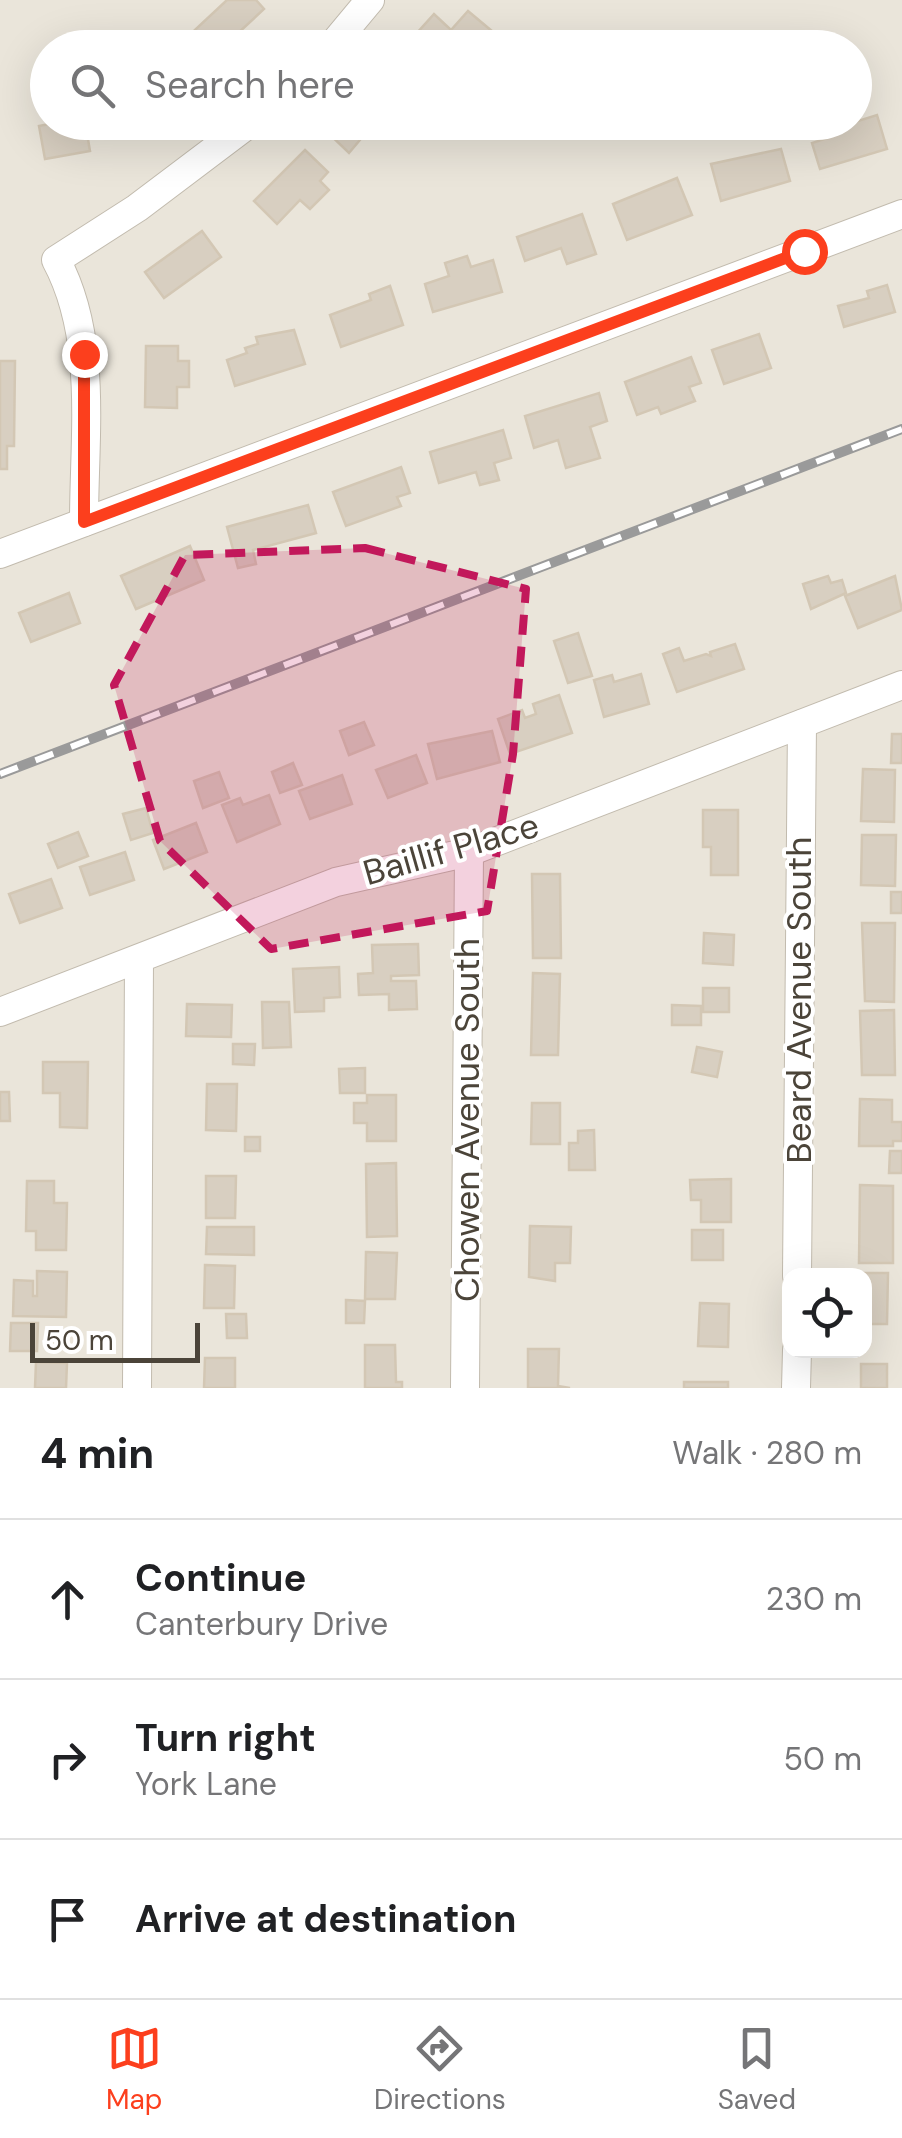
<!DOCTYPE html>
<meta charset="utf-8">
<style>
:root{--surface:#fff;--page:#f2f2f2;--text:#202124;--muted:#757577;--line:#e0e0e0;--accent:#fc3f1d}
body{margin:0;font-family:"DM Sans",sans-serif;background:var(--page);color:var(--text)}
.controls{position:absolute;right:30px;bottom:30px;display:grid;overflow:hidden;border-radius:20px;box-shadow:0 10px 40px #0002}
.controls button{width:90px;height:90px;display:grid;place-items:center;padding:0;border:0;border-bottom:2px solid var(--line);background:var(--surface);color:var(--text);font:50px sans-serif}
.scale{position:absolute;left:30px;bottom:25px;width:170px;box-sizing:border-box;padding-left:10px;border:5px solid #4b4439;border-top:0;font-size:28px;line-height:35px;white-space:nowrap;color:#4b4439;-webkit-text-stroke:8px #fff;paint-order:stroke}
.stop{position:absolute;width:30px;height:30px;margin:-22px;border:8px solid #fc3f1d;border-radius:50%;background:#fff}
.stop.end{background:#fc3f1d;border-color:#fff;box-shadow:0 2px 10px #0008}
.list{margin:0;padding:0;list-style:none}
h2{display:flex;justify-content:space-between;align-items:center;height:130px;margin:0;padding:0 40px;font-size:42px}
h2 small{font-size:32px;font-weight:400;color:var(--muted)}
.list li{display:grid;grid-template-columns:65px 1fr auto;gap:30px;align-items:center;box-sizing:border-box;height:160px;padding:0 40px;border-top:2px solid var(--line)}
.list b{display:block;font-size:38px;white-space:nowrap}
.list p{margin:0;font-size:32px;white-space:nowrap;color:var(--muted)}
.list em{font-size:32px;font-style:normal;color:var(--muted)}
.icon{flex:none;width:55px;height:55px;fill:none;stroke:currentColor;stroke-width:2;stroke-linecap:round;stroke-linejoin:round}
.map{position:relative;flex:none;width:902px;height:1388px;overflow:hidden}
.search{position:absolute;background:var(--surface);box-shadow:0 10px 40px #0002;left:30px;right:30px;top:30px;height:110px;display:flex;align-items:center;gap:25px;box-sizing:border-box;padding:0 35px;border-radius:55px;color:var(--muted);font-size:38px}
.sheet{height:610px;background:var(--surface)}
nav{display:flex;justify-content:space-around;align-items:center;box-sizing:border-box;height:140px;border-top:2px solid var(--line);background:var(--surface);font-size:28px;color:var(--muted)}
nav a{display:grid;justify-items:center;gap:5px}
nav .on{color:var(--accent)}
.map>svg:first-child{display:block}
</style>
<div class="map">
<svg width="902" height="1388" viewBox="0 0 902 1388">
<rect width="100%" height="100%" fill="#f6f3ec"/>
<path fill="#eae5da" fill-rule="evenodd" d="M0,0H902V1388H0ZM48,48H854V122H48ZM790,1276H864V1350H790Z"/>
<g fill="#d8cfc1" stroke="#d3c7b4" stroke-width="2.5">
<polygon points="227,0 256,0 264,9 222,48 189,48 183,41"/>
<polygon points="468,11 493,32 479,48 434,48 417,33 434,14 451,30"/>
<polygon points="877,115 887,149 820,169 812,143 828,138 826,131"/>
<polygon points="60,122 85,122 90,151 45,159 39,126"/>
<polygon points="330,122 375,122 349,153 324,129"/>
<polygon points="781,149 790,181 721,201 711,164"/>
<polygon points="305,150 328,172 320,181 329,190 310,209 300,200 277,224 254,201"/>
<polygon points="677,178 692,215 627,240 613,204"/>
<polygon points="582,214 596,254 567,264 561,248 525,261 517,237"/>
<polygon points="202,231 221,257 164,298 145,272"/>
<polygon points="467,256 471,267 493,260 502,292 433,312 425,284 449,276 445,263"/>
<polygon points="887,285 895,312 844,327 838,306 869,298 867,291"/>
<polygon points="390,286 403,325 341,347 330,315 371,300 369,294"/>
<polygon points="294,330 305,364 235,386 227,360 247,353 245,348 258,344 256,337"/>
<polygon points="759,334 771,368 724,384 712,350"/>
<polygon points="146,346 178,346 178,361 189,361 189,387 177,387 177,408 145,407"/>
<polygon points="691,357 701,383 689,387 695,401 661,414 658,407 637,415 625,382"/>
<polygon points="0,361 15,361 14,446 7,446 7,469 0,469"/>
<polygon points="599,393 607,421 590,427 600,458 566,468 558,440 534,448 525,416"/>
<polygon points="503,430 511,458 494,463 499,480 480,485 476,472 439,483 430,452"/>
<polygon points="401,467 410,493 397,497 401,506 346,526 333,492"/>
<polygon points="308,505 316,533 253,550 256,564 238,568 227,527"/>
<polygon points="190,546 204,580 136,609 121,576"/>
<polygon points="828,576 831,583 842,580 846,593 811,609 803,584"/>
<polygon points="895,576 902,610 858,628 845,596"/>
<polygon points="69,593 80,623 31,642 19,613"/>
<polygon points="578,633 592,676 568,683 554,641"/>
<polygon points="735,644 744,669 677,692 663,654 679,648 684,661 706,654 711,656 710,652"/>
<polygon points="641,674 649,704 604,717 594,680 612,675 614,682"/>
<polygon points="559,695 572,733 510,754 498,719 522,710 525,718 536,714 533,704"/>
<polygon points="364,722 374,745 349,755 340,731"/>
<polygon points="492,731 500,762 437,779 428,744"/>
<polygon points="892,734 902,734 902,763 891,763"/>
<polygon points="416,755 427,783 388,798 376,770"/>
<polygon points="293,763 302,785 280,793 272,772"/>
<polygon points="863,769 895,770 894,822 861,821"/>
<polygon points="219,772 229,798 203,808 194,781"/>
<polygon points="342,775 352,804 310,819 299,791"/>
<polygon points="269,795 280,824 237,842 222,805 240,798 243,805"/>
<polygon points="146,808 153,833 131,840 123,814"/>
<polygon points="703,810 738,810 738,875 711,875 711,847 703,847"/>
<polygon points="196,823 207,852 164,869 153,840"/>
<polygon points="78,832 88,856 58,868 48,844"/>
<polygon points="862,835 896,835 895,886 861,885"/>
<polygon points="125,852 134,880 90,895 80,867"/>
<polygon points="532,874 560,874 561,958 533,958"/>
<polygon points="51,879 62,908 20,923 9,894"/>
<rect x="891" y="892" width="11" height="21"/>
<polygon points="862,923 895,923 894,1002 865,1001"/>
<polygon points="704,933 734,935 733,965 703,963"/>
<polygon points="418,944 419,975 391,976 391,981 416,981 417,1009 389,1010 389,994 359,995 358,974 373,973 372,945"/>
<polygon points="339,967 340,997 324,998 324,1011 295,1012 293,969"/>
<polygon points="533,973 560,974 558,1055 531,1055"/>
<rect x="703" y="988" width="26" height="24"/>
<polygon points="262,1002 289,1002 291,1047 263,1048"/>
<polygon points="187,1004 232,1005 231,1037 186,1036"/>
<polygon points="672,1005 701,1006 701,1025 672,1025"/>
<polygon points="894,1010 895,1075 862,1075 860,1011"/>
<polygon points="233,1044 255,1044 254,1065 233,1064"/>
<polygon points="697,1047 722,1052 717,1077 692,1072"/>
<polygon points="43,1062 88,1062 87,1128 60,1127 60,1093 43,1093"/>
<polygon points="365,1068 365,1093 340,1093 339,1069"/>
<polygon points="207,1084 237,1084 236,1131 206,1130"/>
<polygon points="0,1092 9,1092 10,1121 0,1121"/>
<polygon points="367,1095 396,1095 396,1141 367,1141 367,1123 354,1123 354,1103 367,1103"/>
<polygon points="860,1099 892,1100 892,1122 902,1122 902,1141 893,1141 893,1146 859,1146"/>
<polygon points="532,1103 560,1103 560,1144 531,1144"/>
<polygon points="594,1130 595,1170 569,1170 569,1143 578,1143 578,1131"/>
<rect x="245" y="1137" width="15" height="14"/>
<polygon points="890,1151 902,1151 902,1173 889,1173"/>
<polygon points="396,1163 397,1236 367,1237 366,1164"/>
<polygon points="206,1176 236,1176 235,1218 206,1218"/>
<polygon points="731,1179 731,1222 701,1222 701,1200 691,1200 690,1180"/>
<polygon points="27,1181 54,1181 54,1203 67,1203 66,1250 36,1250 36,1231 26,1231"/>
<polygon points="860,1185 893,1186 893,1263 859,1263"/>
<polygon points="530,1226 571,1227 570,1263 555,1263 555,1281 529,1277"/>
<polygon points="207,1227 254,1227 254,1255 206,1254"/>
<rect x="692" y="1230" width="31" height="30"/>
<polygon points="366,1252 397,1253 395,1299 365,1299"/>
<polygon points="205,1265 235,1266 234,1308 204,1308"/>
<polygon points="37,1271 67,1272 66,1317 13,1316 14,1280 33,1281 33,1296 37,1296"/>
<polygon points="858,1273 888,1273 887,1324 864,1324 864,1276"/>
<polygon points="346,1300 365,1301 364,1323 346,1323"/>
<polygon points="700,1303 729,1304 728,1347 698,1346"/>
<polygon points="226,1314 246,1314 247,1338 227,1338"/>
<polygon points="11,1323 38,1323 37,1351 10,1351"/>
<polygon points="365,1345 395,1345 396,1382 402,1382 402,1388 365,1388"/>
<polygon points="528,1349 559,1349 558,1386 570,1388 528,1388"/>
<polygon points="205,1358 235,1358 235,1388 204,1388"/>
<polygon points="36,1362 67,1363 66,1388 35,1388"/>
<rect x="861" y="1364" width="26" height="24"/>
<rect x="684" y="1382" width="44" height="6"/>
</g>
<g fill="none" stroke-linecap="round" stroke-linejoin="round">
<g stroke="#c2bbae" stroke-width="30">
<g id="minor">
<polyline points="330,48 370,0"/>
<path d="M84,522C84,435 98,338 56,260L137,208L251,122"/>
<polyline points="0,554 902,214"/>
<polyline points="0,1012 336,882 469,852 902,685"/>
<polyline points="797,1276 802,724"/>
<polyline points="137,1388 139,959"/>
<polyline points="465,1388 469,852"/>
<polyline points="796,1388 797,1350"/>
</g>
</g>
<use href="#minor" stroke="#fff" stroke-width="28"/>
<g stroke="#9a9a9a" stroke-width="10">
<polyline id="rail" points="0,774 902,429"/>
</g>
<use href="#rail" stroke="#fff" stroke-width="6" stroke-dasharray="19" stroke-linecap="butt"/>
</g>
<g fill="none" stroke-linecap="round" stroke-linejoin="round">
<polyline stroke="#fc3f1d" stroke-width="12" points="84,354 84,522 804,251"/>
</g>
<path fill="#c2185b" fill-opacity="0.2" stroke="#c2185b" stroke-width="8" stroke-dasharray="20 12" stroke-linejoin="round" d="M365,548L526,589L513,754L487,911L271,949L160,841L114,685L185,555Z"/>
<g text-anchor="middle" dominant-baseline="central" stroke-width="8" stroke-linejoin="round" paint-order="stroke">
<g font-size="35" fill="#4b4439" stroke="#fff">
<text transform="translate(451 849) rotate(-16)">Baillif Place</text>
<text transform="translate(799 1000) rotate(-90)">Beard Avenue South</text>
<text transform="translate(467 1120) rotate(-90)">Chowen Avenue South</text>
</g>
</g>
</svg>
<div class="controls">
<button><svg class="icon" aria-label="locate" viewBox="0 0 24 24"><circle cx="12" cy="12" r="6"/><path d="M12 2v4M12 18v4M2 12h4M18 12h4"/></svg></button>
</div>
<div class="scale">50 m</div>
<div class="stop" style="left:804px;top:251px"></div>
<div class="stop end" style="left:84px;top:354px"></div>
<div class="search"><svg class="icon" aria-label="search" viewBox="0 0 24 24"><circle cx="10" cy="10" r="6"/><path d="M15 15l6 6"/></svg>Search here</div>
</div>
<section class="sheet">
<h2>4 min<small>Walk · 280 m</small></h2>
<ul class="list">
<li><svg class="icon" aria-label="ahead" viewBox="0 0 24 24"><path d="M12 20V5M6 11l6-6 6 6"/></svg><div><b>Continue</b><p>Canterbury Drive</p></div><em>230 m</em></li>
<li><svg class="icon" aria-label="right" viewBox="0 0 24 24"><path d="M7 20v-9h11M14 6l5 5-5 5"/></svg><div><b>Turn right</b><p>York Lane</p></div><em>50 m</em></li>
<li><svg class="icon" aria-label="arrive" viewBox="0 0 24 24"><path d="M6 21V4h12l-3 4 3 4H6"/></svg><div><b>Arrive at destination</b></div></li>
</ul>
</section>
<nav>
<a class="on"><svg class="icon" aria-label="map" viewBox="0 0 24 24"><path d="M3 6l6-2 6 2 6-2v14l-6 2-6-2-6 2zM9 4v14M15 6v14"/></svg>Map</a>
<a><svg class="icon" aria-label="directions" viewBox="0 0 24 24"><path d="M12 3l9 9-9 9-9-9zM9 14v-3h6M13 9l2 2-2 2"/></svg>Directions</a>
<a><svg class="icon" aria-label="saved" viewBox="0 0 24 24"><path d="M7 4h10v16l-5-4-5 4z"/></svg>Saved</a>
</nav>
